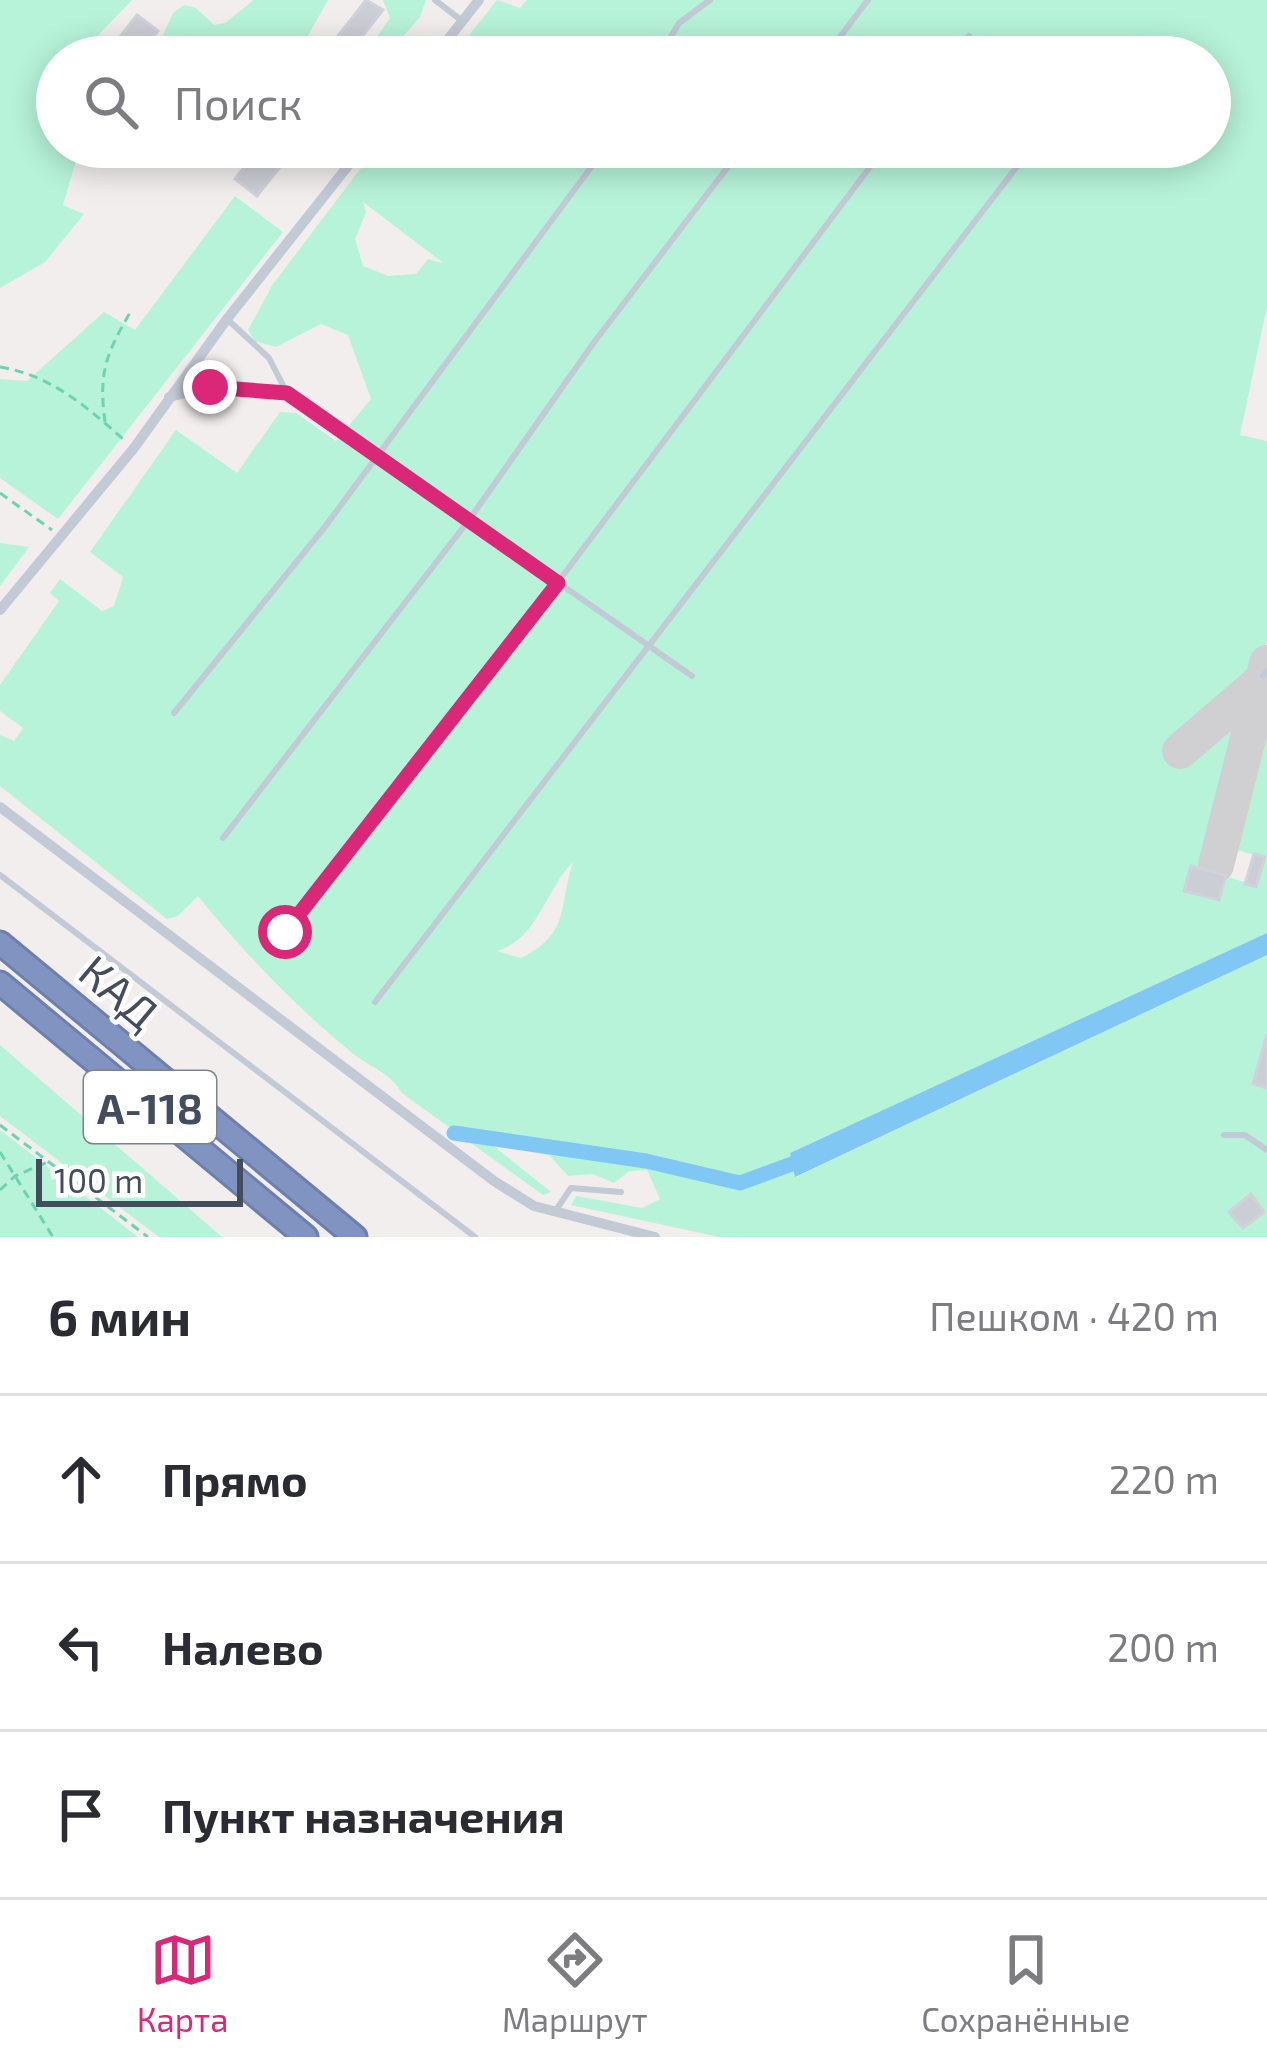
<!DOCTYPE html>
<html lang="ru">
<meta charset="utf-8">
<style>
:root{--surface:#fff;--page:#f7f7f7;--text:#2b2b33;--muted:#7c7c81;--line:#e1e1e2;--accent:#db2777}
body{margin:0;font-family:"Exo 2",sans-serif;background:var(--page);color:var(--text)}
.scale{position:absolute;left:36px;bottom:30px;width:207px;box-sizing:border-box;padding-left:12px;border:6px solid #444d5d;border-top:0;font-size:33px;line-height:42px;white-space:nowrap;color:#444d5d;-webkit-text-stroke:9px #fff;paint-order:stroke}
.stop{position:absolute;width:36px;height:36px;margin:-27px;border:9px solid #db2777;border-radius:50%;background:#fff}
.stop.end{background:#db2777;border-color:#fff;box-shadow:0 3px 12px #0008}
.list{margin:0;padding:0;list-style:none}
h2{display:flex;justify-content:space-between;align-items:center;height:156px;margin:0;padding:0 48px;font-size:51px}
h2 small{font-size:39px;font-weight:400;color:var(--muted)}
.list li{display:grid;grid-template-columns:78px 1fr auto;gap:36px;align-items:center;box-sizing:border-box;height:168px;padding:0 48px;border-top:3px solid var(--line)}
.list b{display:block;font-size:45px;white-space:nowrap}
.list em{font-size:39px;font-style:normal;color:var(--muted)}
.icon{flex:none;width:66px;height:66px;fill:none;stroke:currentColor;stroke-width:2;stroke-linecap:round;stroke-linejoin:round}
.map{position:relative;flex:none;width:1267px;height:1237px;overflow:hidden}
.search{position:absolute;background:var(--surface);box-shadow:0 6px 30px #0003;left:36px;right:36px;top:36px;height:132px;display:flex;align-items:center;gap:30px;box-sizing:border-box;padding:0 42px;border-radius:66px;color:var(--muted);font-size:45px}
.sheet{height:660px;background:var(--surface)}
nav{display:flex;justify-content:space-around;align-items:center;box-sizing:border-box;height:168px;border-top:3px solid var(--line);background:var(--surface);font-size:33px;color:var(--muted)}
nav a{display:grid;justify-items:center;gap:6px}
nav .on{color:var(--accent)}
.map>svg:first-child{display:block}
</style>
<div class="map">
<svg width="1267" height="1237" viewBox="0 0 1267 1237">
<rect width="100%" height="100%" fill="#f1eeed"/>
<g fill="#b7f3d9" fill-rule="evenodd">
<polygon points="0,0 132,0 77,57 57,57 57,147 80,147 63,205 84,214 45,262 0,288"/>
<polygon points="254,0 328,0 296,57 153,57 173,13 184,5 196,8 214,25 225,23"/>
<polygon points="383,0 426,0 420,17 385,57 363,57 390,18"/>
<path d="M497,0L520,8L527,0H1267V306L1240,435L1267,441V640L1207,870L1256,886L1265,858L1234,849L1227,830L1267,683V933L790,1153L796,1177L1267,955V1237H719L571,1205L576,1196L642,1208L660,1199L647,1170L629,1171L614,1183L593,1174L568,1176L549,1155L491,1144L551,1192L543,1195L402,1093C390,1072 369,1067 351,1052C295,1006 243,952 198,896L178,916L167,919L0,786V735L14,741L23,728L0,711V685L59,601L50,593L60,579L102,611L114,606L123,577L90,552L176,430L237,473L280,412L296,413L336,441L371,399L348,335L321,324L276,347L255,341L248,330L273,284L377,147H1210V57H452ZM363,202L442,262V263L428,259L416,274L388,276L363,266L355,239L366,212ZM573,862C558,908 571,933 521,958L497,951C538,939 545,890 573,862Z"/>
<polygon points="235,196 283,232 58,519 0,478 0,379 27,381 104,312 135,330"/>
<polygon points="0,543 29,547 0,586"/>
<polygon points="0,1045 222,1237 159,1237 0,1116"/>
<polygon points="0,1130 138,1237 0,1237"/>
</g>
<polygon fill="#80c7f3" points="1267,933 1267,955 795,1177 790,1153"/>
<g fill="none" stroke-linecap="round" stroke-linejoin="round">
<polyline stroke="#80c7f3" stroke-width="15" points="454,1133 646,1161 740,1183 808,1158"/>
<g stroke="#d0d0d3" stroke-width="36">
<polyline points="1180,751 1265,678"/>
<polyline points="1216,865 1267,663"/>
</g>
</g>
<g fill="#ccced6" stroke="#d1d2da" stroke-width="3">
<polygon points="366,0 383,10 353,48 338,36"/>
<polygon points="137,15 158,31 137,57 104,57"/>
<polygon points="260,147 296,147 257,196 235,179"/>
<polygon points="1254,854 1265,857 1256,887 1245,884"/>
<polygon points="1191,866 1226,875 1219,900 1184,891"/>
<polygon points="1267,1034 1267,1088 1253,1084"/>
<polygon points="1251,1194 1264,1212 1243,1228 1229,1212"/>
</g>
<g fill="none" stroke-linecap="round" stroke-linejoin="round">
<g stroke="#6c7fad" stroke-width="27">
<g id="motorway">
<polyline points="0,943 355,1237"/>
<polyline points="0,983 306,1237"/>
</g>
</g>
<g stroke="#6cd3b3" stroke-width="3" stroke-dasharray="9 6" stroke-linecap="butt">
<path d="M0,367C50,375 86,406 123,439"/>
<path d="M105,422C98,370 107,353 132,309"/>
<polyline points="0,493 52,530"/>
<polyline points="0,1125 148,1237"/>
<polyline points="0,1152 53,1237"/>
<polyline points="0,1190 15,1176 50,1161"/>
</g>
<g stroke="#c2cad6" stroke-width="6">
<polyline points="435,0 461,20"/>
<polyline points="659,57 679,23 710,0"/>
<polyline points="815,57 836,42 868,0"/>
<polyline points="953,57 969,36"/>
<polyline points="1105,57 1114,46"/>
<polyline points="228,320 269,358 287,393 692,676"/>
<polyline points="1263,676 1267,671"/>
<polyline points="174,713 324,528 606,147"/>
<polyline points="223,838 469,520 592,345 743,147"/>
<polyline points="0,875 475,1237"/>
<polyline points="285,931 558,582 885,147"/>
<polyline points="375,1002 1032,147"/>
<polyline points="1224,1135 1245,1135 1267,1150"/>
<polyline points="556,1210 571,1188 621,1192"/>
</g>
<g stroke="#c2cad6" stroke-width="10">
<polyline points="434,57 479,0"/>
<polyline points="169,397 210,387 287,393"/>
<polyline points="0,610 134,448 227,319 363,147"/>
<polyline points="0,807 494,1181 534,1206 655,1237"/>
</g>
<use href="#motorway" stroke="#8194c1" stroke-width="21"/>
</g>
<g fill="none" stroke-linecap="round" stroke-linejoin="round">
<polyline stroke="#db2777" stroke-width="15" points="210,387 287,393 558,583 285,932"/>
</g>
<g text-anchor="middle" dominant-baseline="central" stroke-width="9" stroke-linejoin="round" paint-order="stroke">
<rect fill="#fff" stroke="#7c828e" stroke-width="3" x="84" y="1071" width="132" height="72" rx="9"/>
<g font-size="42" font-weight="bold" fill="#444d5d">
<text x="150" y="1107">А-118</text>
</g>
<g font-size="45" fill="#444d5d" stroke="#fff">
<text transform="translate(120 991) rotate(40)">КАД</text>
</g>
</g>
</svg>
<div class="scale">100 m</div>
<div class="stop" style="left:285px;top:932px"></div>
<div class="stop end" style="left:210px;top:387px"></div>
<div class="search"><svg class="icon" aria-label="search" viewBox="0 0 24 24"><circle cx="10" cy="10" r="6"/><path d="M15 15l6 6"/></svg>Поиск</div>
</div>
<section class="sheet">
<h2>6 мин<small>Пешком · 420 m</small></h2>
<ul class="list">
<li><svg class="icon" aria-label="ahead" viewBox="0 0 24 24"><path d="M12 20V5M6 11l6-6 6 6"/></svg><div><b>Прямо</b></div><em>220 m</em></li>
<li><svg class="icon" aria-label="left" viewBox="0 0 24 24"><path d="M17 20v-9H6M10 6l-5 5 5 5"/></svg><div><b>Налево</b></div><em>200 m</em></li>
<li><svg class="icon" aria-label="arrive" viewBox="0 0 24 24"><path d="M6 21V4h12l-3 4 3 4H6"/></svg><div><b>Пункт назначения</b></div></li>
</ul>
</section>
<nav>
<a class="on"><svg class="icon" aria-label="map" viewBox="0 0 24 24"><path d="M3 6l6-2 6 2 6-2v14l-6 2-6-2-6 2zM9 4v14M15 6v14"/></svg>Карта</a>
<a><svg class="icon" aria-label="directions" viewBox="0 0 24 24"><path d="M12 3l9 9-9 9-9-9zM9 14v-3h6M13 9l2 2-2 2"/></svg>Маршрут</a>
<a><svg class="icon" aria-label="saved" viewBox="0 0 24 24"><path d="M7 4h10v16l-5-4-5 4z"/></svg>Сохранённые</a>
</nav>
